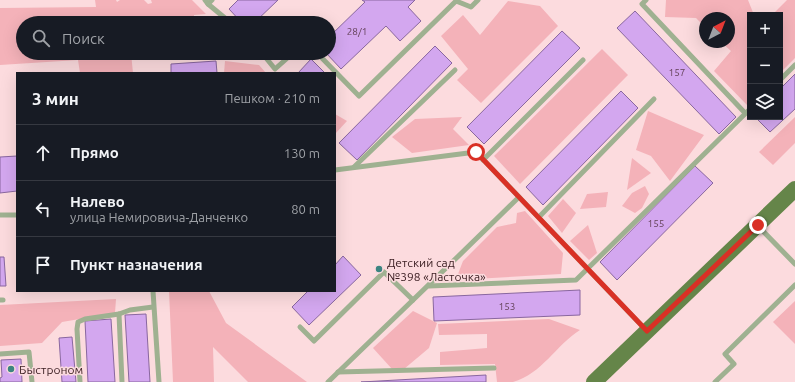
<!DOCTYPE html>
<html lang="ru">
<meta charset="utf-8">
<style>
:root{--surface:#171b24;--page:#20242c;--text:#f1f3f6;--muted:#9ea1a6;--line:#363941}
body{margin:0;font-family:Ubuntu,sans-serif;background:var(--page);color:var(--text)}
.controls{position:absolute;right:12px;top:12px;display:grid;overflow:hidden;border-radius:0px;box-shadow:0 4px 16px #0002}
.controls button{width:36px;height:36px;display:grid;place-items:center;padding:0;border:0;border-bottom:1px solid var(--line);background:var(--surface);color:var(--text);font:20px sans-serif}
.compass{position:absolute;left:699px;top:12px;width:36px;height:36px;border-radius:50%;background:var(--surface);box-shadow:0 4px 16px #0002;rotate:42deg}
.stop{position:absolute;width:12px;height:12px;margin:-9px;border:3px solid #d93025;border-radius:50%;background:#fff}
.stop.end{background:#d93025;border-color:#fff;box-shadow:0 1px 4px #0008}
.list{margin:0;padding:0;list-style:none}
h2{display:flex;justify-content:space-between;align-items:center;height:52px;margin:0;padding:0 16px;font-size:17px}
h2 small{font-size:13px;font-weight:400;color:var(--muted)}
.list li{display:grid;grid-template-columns:26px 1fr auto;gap:12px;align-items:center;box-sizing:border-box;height:56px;padding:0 16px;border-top:1px solid var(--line)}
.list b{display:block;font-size:15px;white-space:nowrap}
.list p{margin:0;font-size:13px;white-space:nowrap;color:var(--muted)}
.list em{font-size:13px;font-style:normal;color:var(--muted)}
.icon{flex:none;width:22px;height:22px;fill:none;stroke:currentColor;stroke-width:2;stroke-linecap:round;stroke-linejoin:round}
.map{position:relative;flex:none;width:795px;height:382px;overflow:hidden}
.search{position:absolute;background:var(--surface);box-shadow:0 4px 16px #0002;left:16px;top:16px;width:320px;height:44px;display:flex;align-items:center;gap:10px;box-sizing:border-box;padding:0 14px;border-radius:22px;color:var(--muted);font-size:15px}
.panel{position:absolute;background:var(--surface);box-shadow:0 4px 16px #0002;left:16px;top:72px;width:320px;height:220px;border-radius:0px}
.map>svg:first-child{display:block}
</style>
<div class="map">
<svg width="795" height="382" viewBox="0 0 795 382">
<rect width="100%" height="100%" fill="#fcdbde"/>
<g fill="#f4b2b9">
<polygon points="95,0 116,0 117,2 120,0 144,0 148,4 152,3 151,0 192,0 206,14 194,15 194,17 150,19 146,23 23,23 23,53 131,53 133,73 80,73 78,60 0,65 0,8 96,7"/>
<polygon points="666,0 748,0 754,15 750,15 750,102 747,105 714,71 731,51 721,42 729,42 729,18 705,18 705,27 696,18 665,17"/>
<polygon points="787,0 795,0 795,58 780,73 780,15 772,15"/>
<polygon points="508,1 540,6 558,26 481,103 457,80 468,69 441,36 463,15 480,35"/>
<polygon points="602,49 628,75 520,184 494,156"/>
<polygon points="225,61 259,65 266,73 224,73"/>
<polygon points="648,111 704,135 670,181 651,156 636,150"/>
<polygon points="335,114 347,121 335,134"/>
<polygon points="462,117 453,129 469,145 412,153 392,137 415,119"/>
<polygon points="795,117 795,143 773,165 759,152"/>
<polygon points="632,158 651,173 627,190"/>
<polygon points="645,186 649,194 642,208 635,213 622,206 632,193"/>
<polygon points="608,192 606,207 580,209 587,194"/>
<polygon points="563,199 576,213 562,233 548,216"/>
<polygon points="525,211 563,253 561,274 474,279 458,274 463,261 497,227 516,223 517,213"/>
<polygon points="588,225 597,253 589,260 570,241"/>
<polygon points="169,291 209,291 226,323 307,382 248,382 213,347 214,382 173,382"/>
<polygon points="116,299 115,313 62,322 42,343 0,346 0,305"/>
<polygon points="795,301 795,344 773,322"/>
<polygon points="413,311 437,323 429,348 404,369 392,369 373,348"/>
<path d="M549,319L580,330C556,345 542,374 513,382C508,382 502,382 497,382L495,364L440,365V352L487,348V334L439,335L438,324Z"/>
</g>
<g fill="#d3a7ef" stroke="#89679f">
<polygon points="238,0 278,0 254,23 242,23 229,9"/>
<polygon points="362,0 415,0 408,7 421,21 400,41 386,26 341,69 326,53 329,53 329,37 365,2"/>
<polygon points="635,11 736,117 719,134 617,28"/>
<polygon points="562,31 580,48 484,144 467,127"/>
<polygon points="435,46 452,63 357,160 339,143"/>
<polygon points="311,59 325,73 298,73"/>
<polygon points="216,61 217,73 171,73 171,64"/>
<polygon points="795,74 795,109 770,132 755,117 780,117 780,89"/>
<polygon points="621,91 638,108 543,205 526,187"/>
<polygon points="17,156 17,191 0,193 0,157"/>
<polygon points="695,166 713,183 617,280 600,262"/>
<polygon points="343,256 361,275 309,325 292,307 308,291 335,291 335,265"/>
<polygon points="0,257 4,257 6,286 0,286"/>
<polygon points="580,290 580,315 434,321 433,297"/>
<polygon points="146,314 150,382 129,382 125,315"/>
<polygon points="111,319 115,382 88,382 85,321"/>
<polygon points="72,337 76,382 62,382 59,338"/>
<polygon points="21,359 22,382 0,382 0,378 2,377 1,360"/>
<polygon points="486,375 486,382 361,382"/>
</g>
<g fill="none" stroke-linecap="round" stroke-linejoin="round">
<g stroke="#9fb191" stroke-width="5">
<polyline points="205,0 208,4 212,0"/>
<polyline points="646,0 642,4 745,113"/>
<polyline points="208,4 231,23"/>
<polyline points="262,53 275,69 293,53"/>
<polyline points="317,53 359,96 456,1 471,7 478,0"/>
<polyline points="780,80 795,65"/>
<polyline points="483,160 583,60"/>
<polyline points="354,167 455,70"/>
<polyline points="335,170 476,152 519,197"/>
<polyline points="0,215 17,215"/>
<polyline points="539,217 654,99"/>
<polyline points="758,226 795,264"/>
<polyline points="429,286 576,280 750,109"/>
<polyline points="153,291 159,382"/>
<polyline points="0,300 3,300"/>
<polyline points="119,314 122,382"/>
<polyline points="300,327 314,341 384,272 413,300"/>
<polyline points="0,354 29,352 32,382"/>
<polyline points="338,372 494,368"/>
<polyline points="80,382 77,329 78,322 85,319 119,314 130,310 153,307"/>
<path d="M328,382C392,320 456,259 519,197L645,329"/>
<polyline points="715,382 734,364 725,354 795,285"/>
</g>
<polyline stroke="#658549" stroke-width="16" points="594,382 795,189"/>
</g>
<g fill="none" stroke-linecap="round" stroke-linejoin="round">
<polyline stroke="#d93025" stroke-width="5" points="476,152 647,331 758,225"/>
</g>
<g fill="#3c8481" stroke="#fcdbde" stroke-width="1.5">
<circle cx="379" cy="269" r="4"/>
<circle cx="11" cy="369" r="4"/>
</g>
<g text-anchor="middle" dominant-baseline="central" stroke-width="3" stroke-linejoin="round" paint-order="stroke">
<g font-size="10" fill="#634258">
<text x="357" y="31">28/1</text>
<text x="677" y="72">157</text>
<text x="656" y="223">155</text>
<text x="507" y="306">153</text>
</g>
<g font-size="12" fill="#3e2125" stroke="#fcdbde" text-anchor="start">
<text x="387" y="262">Детский сад<tspan x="387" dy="14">№398 «Ласточка»</tspan></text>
<text x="19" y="369">Быстроном</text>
</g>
</g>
</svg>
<div class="controls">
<button>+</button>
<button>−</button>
<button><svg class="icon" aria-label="layers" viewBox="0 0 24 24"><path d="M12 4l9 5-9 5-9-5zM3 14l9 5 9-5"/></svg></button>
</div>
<svg class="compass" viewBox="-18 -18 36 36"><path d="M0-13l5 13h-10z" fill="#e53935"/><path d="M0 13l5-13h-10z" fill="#9ea1a6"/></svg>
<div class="stop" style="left:476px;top:152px"></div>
<div class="stop end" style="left:758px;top:225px"></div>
<div class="search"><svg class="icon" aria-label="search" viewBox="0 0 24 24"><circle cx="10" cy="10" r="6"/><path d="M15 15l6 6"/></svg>Поиск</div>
<section class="panel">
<h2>3 мин<small>Пешком · 210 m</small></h2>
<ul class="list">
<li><svg class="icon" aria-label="ahead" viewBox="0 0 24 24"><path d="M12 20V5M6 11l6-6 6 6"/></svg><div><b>Прямо</b></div><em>130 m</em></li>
<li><svg class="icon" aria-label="left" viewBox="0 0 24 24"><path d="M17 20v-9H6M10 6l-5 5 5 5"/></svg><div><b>Налево</b><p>улица Немировича-Данченко</p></div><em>80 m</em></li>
<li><svg class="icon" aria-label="arrive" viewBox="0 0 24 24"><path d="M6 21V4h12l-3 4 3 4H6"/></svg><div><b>Пункт назначения</b></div></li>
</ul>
</section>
</div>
